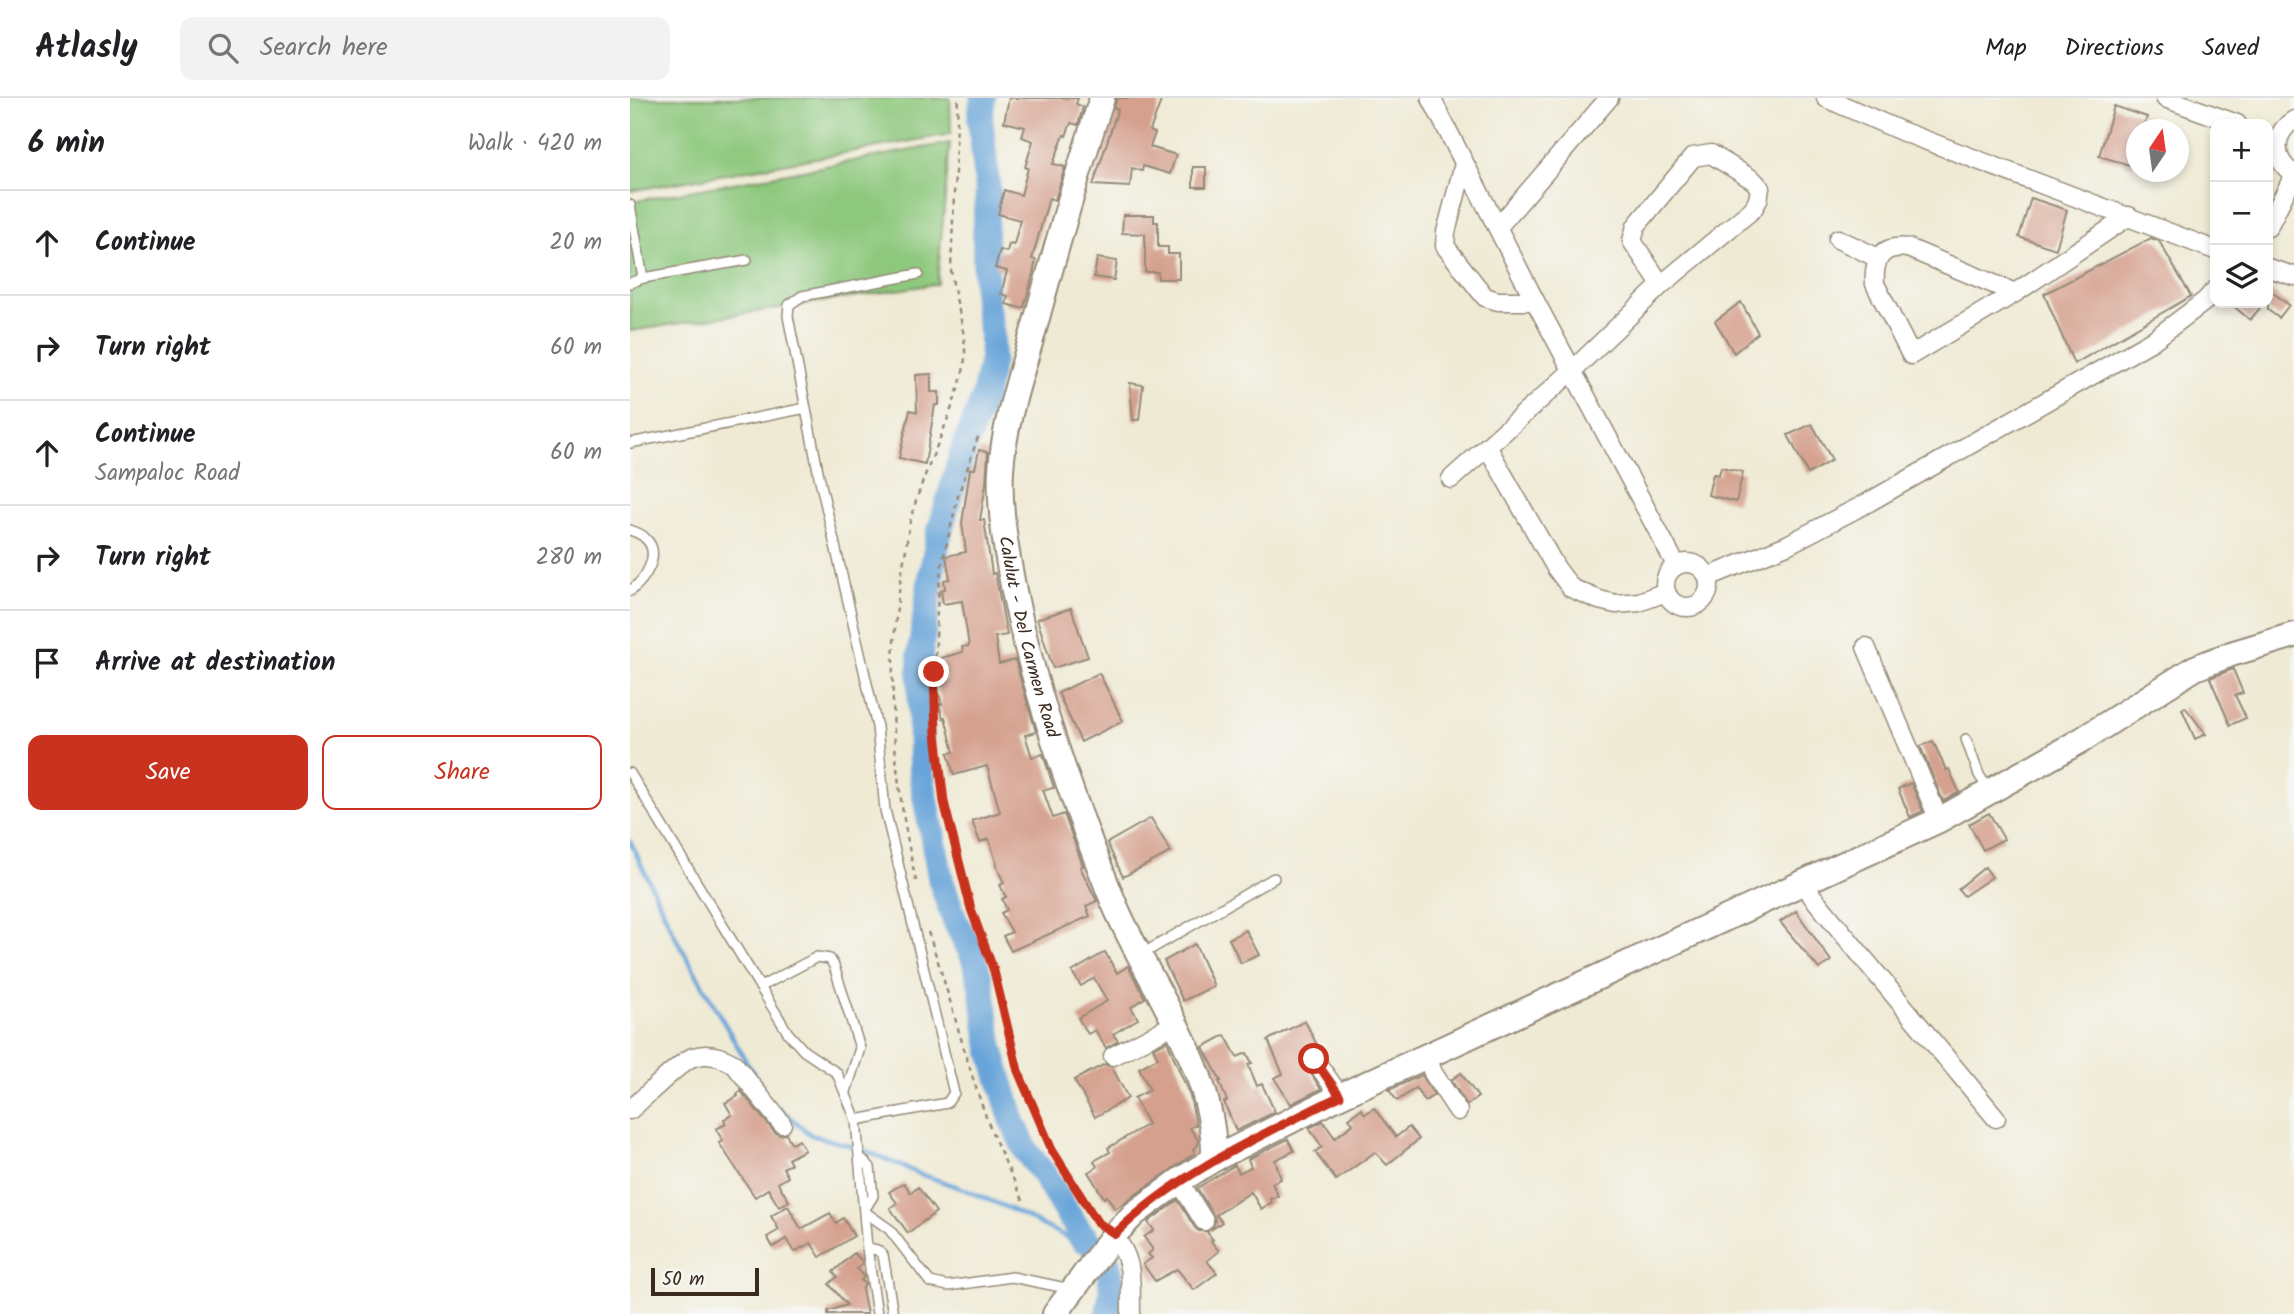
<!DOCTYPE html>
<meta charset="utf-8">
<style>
:root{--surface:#fff;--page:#f2f2f2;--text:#202124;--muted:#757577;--line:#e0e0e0;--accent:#c8321e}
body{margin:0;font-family:Kalam,sans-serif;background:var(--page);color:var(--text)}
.controls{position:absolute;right:21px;top:21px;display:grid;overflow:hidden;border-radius:14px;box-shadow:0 4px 10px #0003}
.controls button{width:63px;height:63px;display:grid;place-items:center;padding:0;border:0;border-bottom:2px solid var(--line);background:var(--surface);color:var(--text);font:35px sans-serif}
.compass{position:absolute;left:1496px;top:21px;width:63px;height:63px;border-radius:50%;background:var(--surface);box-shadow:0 4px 10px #0003;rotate:13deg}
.scale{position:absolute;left:21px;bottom:18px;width:108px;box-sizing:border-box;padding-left:7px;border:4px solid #3b2a1e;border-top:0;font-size:19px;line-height:24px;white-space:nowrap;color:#3b2a1e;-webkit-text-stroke:5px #f6f6f2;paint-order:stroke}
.stop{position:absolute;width:21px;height:21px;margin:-16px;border:5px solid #c8321e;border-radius:50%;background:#fff}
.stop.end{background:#c8321e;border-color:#fff;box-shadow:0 2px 7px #0008}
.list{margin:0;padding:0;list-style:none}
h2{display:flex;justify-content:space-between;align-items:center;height:91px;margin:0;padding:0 28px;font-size:30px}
h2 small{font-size:23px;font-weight:400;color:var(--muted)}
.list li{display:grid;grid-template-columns:46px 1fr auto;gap:21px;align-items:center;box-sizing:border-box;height:105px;padding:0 28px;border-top:2px solid var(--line)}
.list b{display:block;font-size:26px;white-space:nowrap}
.list p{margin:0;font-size:23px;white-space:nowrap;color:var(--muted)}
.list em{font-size:23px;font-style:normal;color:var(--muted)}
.actions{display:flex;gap:14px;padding:21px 28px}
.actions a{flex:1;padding:16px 0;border:2px solid var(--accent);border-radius:14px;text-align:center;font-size:24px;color:var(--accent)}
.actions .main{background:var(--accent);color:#fff}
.icon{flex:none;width:38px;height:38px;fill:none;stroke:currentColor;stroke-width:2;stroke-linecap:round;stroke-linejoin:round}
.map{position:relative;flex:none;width:1664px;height:1216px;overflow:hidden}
header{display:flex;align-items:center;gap:42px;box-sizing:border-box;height:98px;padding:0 35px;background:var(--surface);border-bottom:2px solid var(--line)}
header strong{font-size:33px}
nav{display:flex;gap:38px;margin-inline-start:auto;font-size:24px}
.search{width:490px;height:63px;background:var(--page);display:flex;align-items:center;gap:18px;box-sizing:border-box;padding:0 24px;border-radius:14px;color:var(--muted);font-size:26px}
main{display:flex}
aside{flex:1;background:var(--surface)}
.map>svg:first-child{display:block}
</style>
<header>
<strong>Atlasly</strong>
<div class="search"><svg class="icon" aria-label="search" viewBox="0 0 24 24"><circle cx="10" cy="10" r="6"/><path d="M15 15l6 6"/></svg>Search here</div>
<nav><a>Map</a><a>Directions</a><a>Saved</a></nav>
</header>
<main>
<aside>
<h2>6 min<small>Walk · 420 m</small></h2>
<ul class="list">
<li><svg class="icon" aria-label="ahead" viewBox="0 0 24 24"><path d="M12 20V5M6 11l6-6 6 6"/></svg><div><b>Continue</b></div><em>20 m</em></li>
<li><svg class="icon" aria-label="right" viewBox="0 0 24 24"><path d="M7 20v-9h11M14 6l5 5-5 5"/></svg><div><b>Turn right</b></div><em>60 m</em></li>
<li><svg class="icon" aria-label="ahead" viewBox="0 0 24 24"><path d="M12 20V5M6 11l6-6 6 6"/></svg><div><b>Continue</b><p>Sampaloc Road</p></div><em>60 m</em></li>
<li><svg class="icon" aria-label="right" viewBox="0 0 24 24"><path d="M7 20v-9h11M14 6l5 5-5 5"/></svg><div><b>Turn right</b></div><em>280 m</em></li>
<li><svg class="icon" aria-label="arrive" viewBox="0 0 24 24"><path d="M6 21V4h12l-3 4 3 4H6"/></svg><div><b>Arrive at destination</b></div></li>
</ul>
<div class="actions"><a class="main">Save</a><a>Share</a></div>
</aside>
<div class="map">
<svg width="1664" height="1216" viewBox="0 0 1664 1216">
<rect width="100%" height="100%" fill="#f6f6f2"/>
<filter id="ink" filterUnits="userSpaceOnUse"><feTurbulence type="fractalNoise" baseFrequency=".0143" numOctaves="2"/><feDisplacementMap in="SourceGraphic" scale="14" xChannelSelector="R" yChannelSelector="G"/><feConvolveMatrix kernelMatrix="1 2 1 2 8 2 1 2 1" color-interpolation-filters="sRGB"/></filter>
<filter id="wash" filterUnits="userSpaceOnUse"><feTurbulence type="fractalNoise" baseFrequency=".00686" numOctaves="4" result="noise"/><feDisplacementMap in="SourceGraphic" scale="28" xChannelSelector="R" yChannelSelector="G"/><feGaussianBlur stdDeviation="1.57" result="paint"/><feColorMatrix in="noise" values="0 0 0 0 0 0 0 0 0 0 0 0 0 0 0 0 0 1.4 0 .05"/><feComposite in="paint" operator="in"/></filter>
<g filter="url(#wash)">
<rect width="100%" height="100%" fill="#efead4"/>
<g fill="#8dc87d" stroke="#64794e" stroke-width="2">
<polygon points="0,0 320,0 321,36 0,93"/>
<polygon points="320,45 307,186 0,233 0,104"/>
</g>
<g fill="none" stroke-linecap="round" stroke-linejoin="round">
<g stroke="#68a4d9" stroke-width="4.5">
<polyline points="0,743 47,842 121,972 132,988"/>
<polyline points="148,1009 181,1037 232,1051 287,1075 331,1090 380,1111 438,1140 446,1150 459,1156"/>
</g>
<polyline stroke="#68a4d9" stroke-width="26" points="353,0 350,19 358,93 355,135 356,205 362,237 362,261 354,299 334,349 309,436 301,478 290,556 291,676 311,783 325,823 343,858 351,886 361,951 383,1024 396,1053 415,1078 437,1115 452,1136 479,1166 482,1193 478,1216"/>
</g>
<g id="blocks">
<g fill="#d5a08e">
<polygon points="379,0 448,0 446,6 453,9 448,27 441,25 436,38 434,37 423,66 435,69 425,102 419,100 402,161 406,162 402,180 394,209 390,210 376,206 378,198 371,196 377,173 365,170 370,152 377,154 379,146 384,147 390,122 368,116 374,92 391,97 398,70 395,69 403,43 392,39 395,29 374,24"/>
<polygon points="487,0 532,0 520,33 525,35 520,49 546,57 540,76 513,68 512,73 502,70 500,89 463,87 488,11 484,10"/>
<polygon points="1484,8 1517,19 1513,32 1507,32 1507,56 1503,68 1469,58"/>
<rect x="563" y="69" width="13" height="20"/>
<polygon points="1401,100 1437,112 1426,151 1389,139"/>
<polygon points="493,117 524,117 524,124 528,124 528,149 538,149 538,156 549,156 549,181 528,181 528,174 515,174 515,136 492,135"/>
<polygon points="1521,140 1529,143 1561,198 1444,266 1414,196"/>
<polygon points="467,160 487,163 484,182 464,179"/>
<polygon points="1638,191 1659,207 1649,220 1638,212"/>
<polygon points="1111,204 1128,235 1104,255 1085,223"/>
<polygon points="1600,205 1634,205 1620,222"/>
<polygon points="301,276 301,294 309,294 309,307 305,307 295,366 269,360 280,312 287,314 286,277"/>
<polygon points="500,285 513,287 509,322 503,322"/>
<polygon points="1182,326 1202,362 1178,376 1158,337"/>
<polygon points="349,352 358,354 356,386 350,422 354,422 362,476 365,475 377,537 365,539 369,566 385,562 406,634 395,637 402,659 413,656 424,690 413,692 423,720 434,716 453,768 450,769 467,803 456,808 460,818 381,853 373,838 382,834 371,815 377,812 372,801 376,799 370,787 374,785 369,774 359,741 350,744 342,723 370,714 357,668 324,677 318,655 324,654 315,619 313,620 309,606 312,606 306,586 317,582 311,560 333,554 332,549 339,548 332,503 313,506 311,492 315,491 314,482 320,481 316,458 336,454 332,425 340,371 345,371"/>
<polygon points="1091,369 1113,374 1106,404 1078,397 1083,376 1089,377"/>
<polygon points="441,510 458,559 423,570 407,521"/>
<polygon points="1603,571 1613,595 1605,597 1616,620 1600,627 1580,580"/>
<polygon points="469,575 493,623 451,644 428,595"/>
<polygon points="1555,609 1576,636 1565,641 1552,611"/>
<polygon points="1303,643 1316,672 1319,671 1329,694 1313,703 1290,648"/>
<polygon points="1281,685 1293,713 1280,719 1268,691"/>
<polygon points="1359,715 1374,741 1353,752 1339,726"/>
<polygon points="521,720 541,754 493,779 477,745"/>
<polygon points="1355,769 1362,779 1334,798 1328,791"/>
<polygon points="1166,813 1201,863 1189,871 1150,824"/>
<polygon points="616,832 629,857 611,865 599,841"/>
<polygon points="565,846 584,888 553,903 534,863"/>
<polygon points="475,854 487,875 498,868 515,900 501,909 508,921 483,936 488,943 476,950 465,932 458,936 448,920 477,903 464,880 451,888 442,874"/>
<polygon points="675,923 687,947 677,951 673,963 691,991 661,1006 644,980 653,976 638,942"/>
<polygon points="595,937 607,959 617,955 622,965 618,966 627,988 632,986 645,1014 606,1033 594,1004 597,1003 589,983 591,983 573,949"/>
<polygon points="537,943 560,998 566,1027 560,1030 568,1042 568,1047 563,1051 565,1055 485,1111 477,1098 474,1100 458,1074 467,1069 464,1063 480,1054 478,1050 518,1026 504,1000 520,992 509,970 528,960 523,950"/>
<polygon points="475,966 482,969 498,1000 465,1019 444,982"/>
<polygon points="831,975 848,999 837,1007 821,982"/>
<polygon points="792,977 804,997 795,1003 786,990 767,1003 759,992"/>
<polygon points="111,993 144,1034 149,1037 156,1036 162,1046 169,1042 175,1052 158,1061 161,1066 153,1070 158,1079 148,1085 159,1103 149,1109 138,1091 125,1099 89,1045 93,1043 86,1031 96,1026 94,1021 102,1017 95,1005 108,998 107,996"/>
<polygon points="744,1010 766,1039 779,1029 789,1041 757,1067 745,1054 706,1082 685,1054 692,1049 679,1030 693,1023 705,1040 723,1026 719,1020 731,1011 735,1016"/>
<polygon points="658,1041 664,1053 645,1062 651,1081 642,1085 648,1098 640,1101 642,1104 631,1111 621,1094 586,1117 592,1124 582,1131 585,1123 584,1118 567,1090 605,1067 609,1075 621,1069 618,1061"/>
<polygon points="274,1085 281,1095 288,1089 306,1114 278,1135 260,1110 267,1105 259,1094"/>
<polygon points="548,1102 565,1130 569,1133 578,1133 577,1134 583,1142 581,1143 589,1153 577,1163 587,1175 564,1192 547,1171 525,1183 513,1166 522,1160 518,1156 523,1152 514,1139 524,1132 518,1124"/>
<polygon points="158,1108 171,1131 200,1115 206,1125 213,1120 224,1138 190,1159 181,1145 164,1154 156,1141 143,1149 137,1139 149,1132 141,1118"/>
<polygon points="224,1155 232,1163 232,1166 227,1171 234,1179 231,1182 235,1186 232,1192 237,1216 198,1216 198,1213 217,1207 199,1186 207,1179 203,1174"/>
</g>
</g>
</g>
<g filter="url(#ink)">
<use href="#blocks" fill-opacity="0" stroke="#958a79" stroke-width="2"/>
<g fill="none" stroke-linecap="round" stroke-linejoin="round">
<g stroke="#958a79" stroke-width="12">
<g id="service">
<polyline points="0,107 13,180 117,162"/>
<polyline points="0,185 13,180"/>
<polyline points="0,345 176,310"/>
<path d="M0,432C5,434 12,436 15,440C33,456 14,483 0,493"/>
<polyline points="1336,641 1349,677 1359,692"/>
<polyline points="0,675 158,935 174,953 207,975 226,1022"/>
<polyline points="512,856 644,780"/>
<polyline points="130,889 187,859 200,861 204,868 230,950 216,994"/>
<polyline points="230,1059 240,1069 243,1098 235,1111"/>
<polyline points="235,1114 259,1131 300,1184 318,1188 382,1179 441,1191"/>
<polyline points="237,1150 247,1152 253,1157 263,1216"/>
<polyline points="247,1216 237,1150 226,1022 317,1005 324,995 255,712 247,629 189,378 158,218 159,207 172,198 288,176"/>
</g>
</g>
<g stroke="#958a79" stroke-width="21">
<g id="minor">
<polyline points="801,0 905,203 1046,467"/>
<polyline points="1196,0 1271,33 1585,152"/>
<polyline points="1535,0 1607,26"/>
<path d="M1664,22C1642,36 1642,62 1664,76"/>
<polyline points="834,66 816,134 815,148 855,199 868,203 905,203"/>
<polyline points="868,129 979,0"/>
<polyline points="1638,129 1664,77"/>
<polyline points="1208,141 1248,160"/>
<polyline points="1638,170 1664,178"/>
<path d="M1385,195L1278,150C1252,147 1243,160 1245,186L1281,257L1385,195L1499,118"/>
<polyline points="858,350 926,470 941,490 969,502 986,506 1009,504 1036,494"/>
<polyline points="821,381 942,273 1031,187 1123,111 1128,102 1130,90 1123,82 1081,56 1063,59 1006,128 1002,143 1031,187"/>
<circle cx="1057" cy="487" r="22"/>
<polyline points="1078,479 1157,447 1239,404 1522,243 1575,203 1585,192"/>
<polyline points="1236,549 1309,722"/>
<polyline points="1175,784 1182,798 1366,1020"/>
<polyline points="483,958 545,926"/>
<polyline points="797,958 803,975 828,1013"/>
<polyline points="684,961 710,998"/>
<path d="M0,1012C12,1002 51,963 63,959C78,954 91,958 104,966L152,1026"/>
<polyline points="549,1083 574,1123"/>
<path d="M483,1138C505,1161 500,1186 501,1216"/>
</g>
</g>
<g stroke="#958a79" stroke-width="28">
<g id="secondary">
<path id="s1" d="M472,0C447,76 425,153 404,231C391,277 374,325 371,372C369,406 374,440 380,472C400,584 441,698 483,803C517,885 586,970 584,1061"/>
<polyline points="425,1216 483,1138 504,1116 549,1083 584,1061 710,998 1309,722 1450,643 1565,570 1601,556 1664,537"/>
</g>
</g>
<g stroke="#958a79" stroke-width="2.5" stroke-dasharray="5 5" stroke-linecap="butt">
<polyline points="348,339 328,398 311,470 307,511 305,574 306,636 314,704 341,811 364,873 388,973 422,1052 470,1126"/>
<path d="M286,783C262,675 254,572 274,462C277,449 277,434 281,420C291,381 310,344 323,306C328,291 334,275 335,260C336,229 324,202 321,171L328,0"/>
<path d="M298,834C319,893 333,954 354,1013C364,1043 380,1073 393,1102"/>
</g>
<use href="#service" stroke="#fff" stroke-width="9"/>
<use href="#minor" stroke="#fff" stroke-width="18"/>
<use href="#secondary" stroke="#fff" stroke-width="24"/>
</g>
</g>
<g fill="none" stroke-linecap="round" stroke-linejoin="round" filter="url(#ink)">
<path stroke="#c8321e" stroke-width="9" d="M304,574L306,636L314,704L341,811L364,873L388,973L422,1052L467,1124L485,1136C549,1073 631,1038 710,998L684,961"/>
</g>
<g text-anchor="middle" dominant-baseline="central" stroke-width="7" stroke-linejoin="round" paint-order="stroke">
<g font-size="18" fill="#3b2a1e" stroke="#f6f6f2">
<text stroke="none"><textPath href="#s1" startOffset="556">Calulut - Del Carmen Road</textPath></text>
</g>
</g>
</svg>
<div class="controls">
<button>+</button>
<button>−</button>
<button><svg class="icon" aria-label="layers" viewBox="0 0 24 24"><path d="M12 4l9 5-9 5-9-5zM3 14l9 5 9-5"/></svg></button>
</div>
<svg class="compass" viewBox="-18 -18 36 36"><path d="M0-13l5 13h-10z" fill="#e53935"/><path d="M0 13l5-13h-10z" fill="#757577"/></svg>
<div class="scale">50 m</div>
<div class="stop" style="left:684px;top:961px"></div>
<div class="stop end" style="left:304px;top:574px"></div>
</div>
</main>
